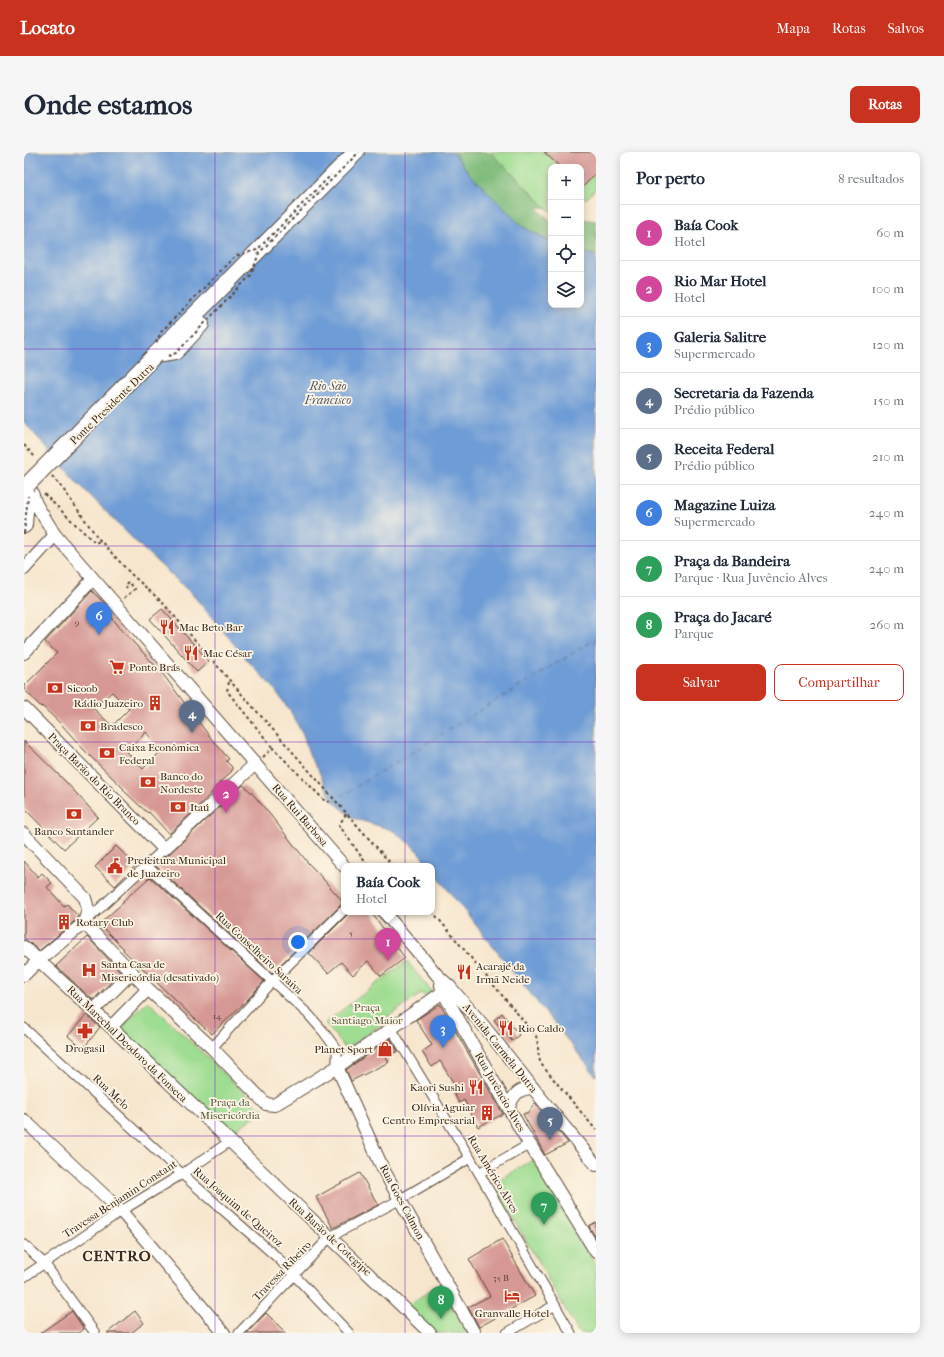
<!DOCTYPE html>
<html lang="pt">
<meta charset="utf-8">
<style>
:root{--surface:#fff;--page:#f6f6f7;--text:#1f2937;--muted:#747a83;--line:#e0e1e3;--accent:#c8321e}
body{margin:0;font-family:"IM FELL French Canon",serif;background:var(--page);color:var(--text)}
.controls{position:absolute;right:12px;top:12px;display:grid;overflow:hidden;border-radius:8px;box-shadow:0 2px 10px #0003}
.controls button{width:36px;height:36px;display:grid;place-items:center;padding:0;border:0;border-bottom:1px solid var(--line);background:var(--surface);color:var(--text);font:20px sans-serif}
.you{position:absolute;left:274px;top:790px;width:14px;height:14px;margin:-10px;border:3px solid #fff;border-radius:50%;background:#1a73e8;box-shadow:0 0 0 6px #1a73e833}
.badge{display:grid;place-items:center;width:26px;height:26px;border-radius:50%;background:var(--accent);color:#fff;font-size:13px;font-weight:700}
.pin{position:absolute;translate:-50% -33px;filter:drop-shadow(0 1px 2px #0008)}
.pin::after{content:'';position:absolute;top:21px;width:14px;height:12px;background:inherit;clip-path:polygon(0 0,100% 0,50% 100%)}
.popup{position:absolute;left:317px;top:711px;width:94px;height:52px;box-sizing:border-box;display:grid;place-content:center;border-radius:8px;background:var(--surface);filter:drop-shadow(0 1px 3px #0005);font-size:13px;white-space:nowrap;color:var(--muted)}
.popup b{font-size:15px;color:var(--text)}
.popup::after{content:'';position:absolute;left:50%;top:100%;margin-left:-8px;border:8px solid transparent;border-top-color:var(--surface)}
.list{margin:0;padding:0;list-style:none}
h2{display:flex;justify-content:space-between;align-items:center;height:52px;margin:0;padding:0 16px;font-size:17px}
h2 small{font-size:13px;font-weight:400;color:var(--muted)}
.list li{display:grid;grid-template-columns:26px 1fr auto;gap:12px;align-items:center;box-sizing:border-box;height:56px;padding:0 16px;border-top:1px solid var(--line)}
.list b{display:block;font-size:15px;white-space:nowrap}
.list p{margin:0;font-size:13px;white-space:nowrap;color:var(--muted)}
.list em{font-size:13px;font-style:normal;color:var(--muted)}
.actions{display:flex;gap:8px;padding:12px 16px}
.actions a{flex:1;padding:9px 0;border:1px solid var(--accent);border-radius:8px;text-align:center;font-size:14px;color:var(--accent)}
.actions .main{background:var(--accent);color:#fff}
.icon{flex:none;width:22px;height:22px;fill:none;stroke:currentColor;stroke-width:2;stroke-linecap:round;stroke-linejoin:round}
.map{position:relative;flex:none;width:572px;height:1181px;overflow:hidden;border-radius:8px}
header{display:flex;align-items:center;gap:24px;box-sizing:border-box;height:56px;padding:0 20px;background:var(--accent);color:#fff}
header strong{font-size:19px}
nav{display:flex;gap:22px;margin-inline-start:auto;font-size:14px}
.intro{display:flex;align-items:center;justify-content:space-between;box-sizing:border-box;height:96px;padding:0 24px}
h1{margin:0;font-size:28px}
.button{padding:10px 18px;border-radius:8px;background:var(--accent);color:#fff;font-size:14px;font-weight:700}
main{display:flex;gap:24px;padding:0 24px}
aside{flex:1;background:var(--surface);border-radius:8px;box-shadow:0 2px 10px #0003}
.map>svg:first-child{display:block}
</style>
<header>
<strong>Locato</strong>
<nav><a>Mapa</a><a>Rotas</a><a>Salvos</a></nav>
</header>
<div class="intro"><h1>Onde estamos</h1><a class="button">Rotas</a></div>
<main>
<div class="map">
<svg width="572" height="1181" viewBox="0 0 572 1181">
<rect width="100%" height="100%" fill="#fcf5e5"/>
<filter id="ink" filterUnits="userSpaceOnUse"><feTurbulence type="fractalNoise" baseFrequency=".025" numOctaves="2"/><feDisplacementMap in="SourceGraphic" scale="8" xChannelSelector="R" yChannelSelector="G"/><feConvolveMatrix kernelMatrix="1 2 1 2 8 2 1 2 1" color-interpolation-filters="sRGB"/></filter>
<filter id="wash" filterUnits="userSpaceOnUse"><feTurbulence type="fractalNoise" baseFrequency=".012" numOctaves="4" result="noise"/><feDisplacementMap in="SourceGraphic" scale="16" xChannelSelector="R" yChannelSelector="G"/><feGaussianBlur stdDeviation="0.9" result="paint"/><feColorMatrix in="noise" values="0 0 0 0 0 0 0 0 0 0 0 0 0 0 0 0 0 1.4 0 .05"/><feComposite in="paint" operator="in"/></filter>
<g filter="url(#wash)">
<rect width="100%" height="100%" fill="#f7e6ce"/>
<g fill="#9fdd92" stroke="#6d8458">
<polygon points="466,0 572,0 572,37 562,47 557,43 557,15 527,15 527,60"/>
<polygon points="383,809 408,840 403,844 397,842 362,866 357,873 322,897 301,871"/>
<polygon points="124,849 234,954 241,957 204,983 96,877"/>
<polygon points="509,1008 572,1114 572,1181 555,1181 469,1031"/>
<polygon points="416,1132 444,1181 411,1181 384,1153"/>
</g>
<g fill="#7fbc7c" stroke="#5d734d">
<polygon points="429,0 466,0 523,56 518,55 513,56 520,63 527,69 527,90 498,74 445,21"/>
<polygon points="557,67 572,69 572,104 557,99"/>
</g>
<polygon fill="#6e9cd6" stroke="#54637a" points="0,0 429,0 445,21 498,74 527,90 527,153 557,153 557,99 572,104 572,924 408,718 408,714 405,714 393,698 379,686 368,678 329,666 309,649 301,634 294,617 286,605 280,585 267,560 249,535 226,511 168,442 114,392 52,329 0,270"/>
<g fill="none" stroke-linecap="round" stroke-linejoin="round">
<polyline stroke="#4f5868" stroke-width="1" stroke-dasharray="5 4" stroke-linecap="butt" points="309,649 572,487"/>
</g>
<g id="blocks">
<g fill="#d69894" fill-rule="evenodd">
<polygon points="520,0 572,0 572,21 557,37 557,15 536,15"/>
<path d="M68,439L83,454L81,457L97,477L138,521L186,585L205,607L202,609L208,615V619L195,631L196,632L170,659L145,682L125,660L124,661L117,655L99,638L100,637L61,599L38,573L18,554L17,555L0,537V534L33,501L21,490ZM88,540L105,557L88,574L69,556ZM122,580L137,599L119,617L103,600Z"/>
<polygon points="138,457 185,509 173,520 126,467"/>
<polygon points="0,589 41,629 74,665 40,697 0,656"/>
<polygon points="219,633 227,640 244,660 284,711 292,719 320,751 316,754 248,821 131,713 141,704 145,702"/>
<polygon points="92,694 112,713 91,734 71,715"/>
<polygon points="0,709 14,725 18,721 28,731 23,735 40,754 43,752 54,764 52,768 15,799 0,786"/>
<polygon points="126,725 240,829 223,848 188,882 173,869 99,798 100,797 75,772 100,750 99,749"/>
<polygon points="326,760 347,760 381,806 357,824 344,809 329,823 317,810 304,821 285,801"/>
<polygon points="63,785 97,820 69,848 32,814"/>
<polygon points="416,852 479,962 454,975 440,948 435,951 428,938 432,935 416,909 408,915 398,900 408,893 392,868"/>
<polygon points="478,861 495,883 488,889 470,868"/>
<polygon points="62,863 76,875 59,897 44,884"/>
<polygon points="366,886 374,899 362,905 365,910 327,929 322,918"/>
<polygon points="511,951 544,991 521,1003 499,962 505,960"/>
<polygon points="336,1021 354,1053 309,1076 292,1045"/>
<polygon points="572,1070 572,1086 565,1074"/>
<polygon points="478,1087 511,1144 455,1175 444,1155 466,1144 445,1107"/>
<polygon points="48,1159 60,1177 54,1181 16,1181"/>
<polygon points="111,1159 120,1171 107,1181 83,1181"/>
<polygon points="242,1161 262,1181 223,1181"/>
</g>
</g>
</g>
<g filter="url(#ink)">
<use href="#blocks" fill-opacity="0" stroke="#574638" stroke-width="1"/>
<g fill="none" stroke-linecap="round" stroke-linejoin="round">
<g stroke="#574638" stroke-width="11">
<g id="street">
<polyline points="122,713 284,862 299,879 313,898 313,915"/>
<polyline points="60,771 140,697"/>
<polyline points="0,876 158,1022 254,1106 325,1181"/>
<polyline points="367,876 455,1021 547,1181"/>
<polyline points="188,896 250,827 320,758"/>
<polyline points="455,1021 506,992"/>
<polyline points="0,1093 20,1111 71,1181"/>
<polyline points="0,1125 97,1059 158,1022 205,990"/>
<polyline points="215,1181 306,1085 375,1048 446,1006"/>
<polyline points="483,1181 531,1153"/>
</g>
</g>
<g stroke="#574638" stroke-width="14">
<g id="secondary">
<polyline points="7,338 12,352 31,383 320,714"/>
<polyline points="0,417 31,383"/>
<polyline points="0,501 69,427"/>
<polyline points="0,556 140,697 231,612"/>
<polyline points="0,682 61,746 64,757 60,771"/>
<polyline points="360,760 413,823 426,835 459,873 520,950 572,1013"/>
<polyline points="60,771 124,837 188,896 242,952 250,953 313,915 426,835"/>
<polyline points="0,795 87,875 406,1181"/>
<polyline points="0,823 14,809 60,771"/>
<polyline points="417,833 419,840 497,978 572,1100"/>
<polyline points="69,859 108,820"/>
<polyline points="87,875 124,837"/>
<polyline points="313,915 359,1017 450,1181"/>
<path d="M485,955C489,943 495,936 509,936"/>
<polyline points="0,968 97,1059 200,1181"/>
</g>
</g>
<g stroke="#574638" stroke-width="18">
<g id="highway">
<polyline points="131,203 332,0"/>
<polyline points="131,203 151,200 177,172"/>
<polyline points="0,333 3,333 0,373"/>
</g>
</g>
<g stroke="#574638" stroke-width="2" stroke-dasharray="3 3" stroke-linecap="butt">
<polyline points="0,293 12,306"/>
<polyline points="28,324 39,337 74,386 106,421 139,451 214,538 369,714"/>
<polyline points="20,342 71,391 76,389"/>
<polyline points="100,446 111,437 105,430 101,433 103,436"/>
<polyline points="205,530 203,539 249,596"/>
<polyline points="239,605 249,596 302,650 309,649"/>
<polyline points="322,662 315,673 344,714"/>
<path d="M408,759L512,884C515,893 513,902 517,912L572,978"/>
</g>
<use href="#street" stroke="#fff" stroke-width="9"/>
<use href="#secondary" stroke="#fff" stroke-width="12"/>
<use href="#highway" stroke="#fff" stroke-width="16"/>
<g stroke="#574638" stroke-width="18" stroke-linecap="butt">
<polyline id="highway-bridge" points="3,333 131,203"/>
</g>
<g stroke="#574638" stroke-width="2" stroke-dasharray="3 3" stroke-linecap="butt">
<polyline points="132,191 137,180 211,104 233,98 307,23"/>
<polyline points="144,204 152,201 227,123 235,101 335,0"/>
<polyline points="0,381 4,344"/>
</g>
<use href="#highway-bridge" stroke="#fff" stroke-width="16"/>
</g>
</g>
<path fill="none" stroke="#7b2cbf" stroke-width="1" stroke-opacity="0.55" d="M191,0V1181M381,0V1181M0,197H572M0,394H572M0,590H572M0,787H572M0,984H572"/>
<defs>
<g id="restaurant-bare" transform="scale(1.2)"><path d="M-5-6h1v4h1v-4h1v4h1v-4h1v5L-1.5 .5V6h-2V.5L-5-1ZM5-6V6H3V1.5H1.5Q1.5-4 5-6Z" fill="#c8321e" stroke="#fcf5e5" stroke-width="2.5" paint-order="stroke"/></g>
<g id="supermarket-bare" transform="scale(1.2)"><path d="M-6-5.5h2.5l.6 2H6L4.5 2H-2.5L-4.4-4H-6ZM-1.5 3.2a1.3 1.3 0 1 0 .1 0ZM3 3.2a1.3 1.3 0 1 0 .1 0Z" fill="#c8321e" stroke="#fcf5e5" stroke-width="2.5" paint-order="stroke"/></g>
<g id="bank-bare" transform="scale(1.2)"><path d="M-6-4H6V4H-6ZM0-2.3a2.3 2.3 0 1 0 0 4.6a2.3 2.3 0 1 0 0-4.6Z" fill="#c8321e" stroke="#fcf5e5" stroke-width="2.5" paint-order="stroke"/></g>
<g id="building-bare" transform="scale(1.2)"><path d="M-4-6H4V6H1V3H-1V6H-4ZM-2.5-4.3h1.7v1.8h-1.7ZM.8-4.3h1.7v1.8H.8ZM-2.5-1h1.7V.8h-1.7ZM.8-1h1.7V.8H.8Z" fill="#c8321e" stroke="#fcf5e5" stroke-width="2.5" paint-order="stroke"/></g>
<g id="civic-bare" transform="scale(1.2)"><path d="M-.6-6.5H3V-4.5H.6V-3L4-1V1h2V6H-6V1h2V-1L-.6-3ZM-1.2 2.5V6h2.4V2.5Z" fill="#c8321e" stroke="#fcf5e5" stroke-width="2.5" paint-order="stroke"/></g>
<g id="hospital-bare" transform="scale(1.2)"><path d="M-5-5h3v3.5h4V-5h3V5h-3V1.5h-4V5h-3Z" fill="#c8321e" stroke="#fcf5e5" stroke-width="2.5" paint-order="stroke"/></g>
<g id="pharmacy-bare" transform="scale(1.2)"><path d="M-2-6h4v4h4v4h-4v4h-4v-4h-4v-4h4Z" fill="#c8321e" stroke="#fcf5e5" stroke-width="2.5" paint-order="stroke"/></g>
<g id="shop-bare" transform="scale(1.2)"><path d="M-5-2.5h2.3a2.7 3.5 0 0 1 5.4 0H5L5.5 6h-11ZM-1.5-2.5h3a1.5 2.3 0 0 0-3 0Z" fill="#c8321e" stroke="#fcf5e5" stroke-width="2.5" paint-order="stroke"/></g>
<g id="hotel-bare" transform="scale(1.2)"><path d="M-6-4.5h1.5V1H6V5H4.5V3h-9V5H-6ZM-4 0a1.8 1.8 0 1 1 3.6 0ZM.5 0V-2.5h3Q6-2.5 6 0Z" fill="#c8321e" stroke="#fcf5e5" stroke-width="2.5" paint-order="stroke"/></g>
</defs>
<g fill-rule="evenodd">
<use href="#restaurant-bare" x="143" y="475"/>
<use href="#restaurant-bare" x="167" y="501"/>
<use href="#supermarket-bare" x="93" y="515"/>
<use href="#bank-bare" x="31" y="536"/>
<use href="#building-bare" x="131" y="551"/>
<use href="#bank-bare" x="64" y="574"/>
<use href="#bank-bare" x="83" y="601"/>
<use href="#bank-bare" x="124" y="630"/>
<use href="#bank-bare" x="154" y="655"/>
<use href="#bank-bare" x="50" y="662"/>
<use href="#civic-bare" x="91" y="714"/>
<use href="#building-bare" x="40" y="770"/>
<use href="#hospital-bare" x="65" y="818"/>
<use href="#restaurant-bare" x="440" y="820"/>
<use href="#restaurant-bare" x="482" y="876"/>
<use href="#pharmacy-bare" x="61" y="879"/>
<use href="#shop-bare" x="361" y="897"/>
<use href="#restaurant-bare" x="452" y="935"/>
<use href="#building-bare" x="463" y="961"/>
<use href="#hotel-bare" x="488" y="1144"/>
</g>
<g text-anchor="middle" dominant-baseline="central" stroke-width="3.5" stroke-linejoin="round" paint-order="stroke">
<g font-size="9" fill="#62463c">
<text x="53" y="470">9</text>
<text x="327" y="781">5</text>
<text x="193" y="864">14</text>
<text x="477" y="1126">35-B</text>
</g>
<g font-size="11" fill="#3b2a1e" stroke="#fcf5e5">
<text transform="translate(88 252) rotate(-44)">Ponte Presidente Dutra</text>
<text transform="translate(70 627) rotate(45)">Praça Barão do Rio Branco</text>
<text transform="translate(276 663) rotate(49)">Rua Rui Barbosa</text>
<text transform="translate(235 801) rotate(43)">Rua Conselheiro Saraiva</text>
<text transform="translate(103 892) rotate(44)">Rua Marechal Deodoro da Fonseca</text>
<text transform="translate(476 896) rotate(51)">Avenida Carmela Dutra</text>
<text transform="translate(87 940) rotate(43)">Rua Melo</text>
<text transform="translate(476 940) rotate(60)">Rua Juvêncio Alves</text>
<text transform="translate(469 1022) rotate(59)">Rua Américo Alves</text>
<text transform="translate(96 1047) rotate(-33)">Travessa Benjamin Constant</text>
<text transform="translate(378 1050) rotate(62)">Rua Goes Calmon</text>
<text transform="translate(214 1055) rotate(41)">Rua Joaquim de Queiroz</text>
<text transform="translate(306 1085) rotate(43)">Rua Barão de Cotegipe</text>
<text transform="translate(258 1119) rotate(-46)">Travessa Ribeiro</text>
</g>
<g font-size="11" fill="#3b2a1e" stroke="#fcf5e5" text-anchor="start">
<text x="155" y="475">Mac Beto Bar</text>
<text x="179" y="501">Mac César</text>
<text x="105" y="515">Ponto Brás</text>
<text x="43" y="536">Sicoob</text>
<text x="119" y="551" text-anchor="end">Rádio Juazeiro</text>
<text x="76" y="574">Bradesco</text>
<text x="95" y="595">Caixa Econômica<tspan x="95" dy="13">Federal</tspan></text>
<text x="136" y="624">Banco do<tspan x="136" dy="13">Nordeste</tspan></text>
<text x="166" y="655">Itaú</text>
<text x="50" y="679" text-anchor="middle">Banco Santander</text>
<text x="103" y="708">Prefeitura Municipal<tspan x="103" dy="13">de Juazeiro</tspan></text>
<text x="52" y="770">Rotary Club</text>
<text x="77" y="812">Santa Casa de<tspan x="77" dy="13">Misericórdia (desativado)</tspan></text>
<text x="452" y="814">Acarajé da<tspan x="452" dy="13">Irmã Neide</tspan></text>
<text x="494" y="876">Rio Caldo</text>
<text x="61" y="896" text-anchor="middle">Drogasil</text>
<text x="349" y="897" text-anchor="end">Planet Sport</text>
<text x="440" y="935" text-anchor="end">Kaori Sushi</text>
<text x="451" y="955" text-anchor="end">Olívia Aguiar<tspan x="451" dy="13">Centro Empresarial</tspan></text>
<text x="488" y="1161" text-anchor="middle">Granvalle Hotel</text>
</g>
<g font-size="11" fill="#54573b" stroke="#fcf5e5">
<text x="343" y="855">Praça<tspan x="343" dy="13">Santiago Maior</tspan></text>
<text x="206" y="950">Praça da<tspan x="206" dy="13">Misericórdia</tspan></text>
</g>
<g font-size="12" font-style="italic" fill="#4f5868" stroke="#fcf5e5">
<text x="304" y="234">Rio São<tspan x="304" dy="14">Francisco</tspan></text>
</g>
<g font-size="15" font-weight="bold" letter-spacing="1" fill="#3b2a1e" stroke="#fcf5e5">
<text x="93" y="1104">CENTRO</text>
</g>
</g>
</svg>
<div class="controls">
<button>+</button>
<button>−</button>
<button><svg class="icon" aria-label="locate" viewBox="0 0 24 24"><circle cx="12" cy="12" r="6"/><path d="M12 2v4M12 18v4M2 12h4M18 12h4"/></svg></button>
<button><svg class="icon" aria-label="layers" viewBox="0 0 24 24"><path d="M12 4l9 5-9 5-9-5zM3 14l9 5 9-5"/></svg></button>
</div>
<div class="you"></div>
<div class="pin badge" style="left:364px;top:809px;background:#d1479c">1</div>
<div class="popup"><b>Baía Cook</b>Hotel</div>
<div class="pin badge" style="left:202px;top:661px;background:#d1479c">2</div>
<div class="pin badge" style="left:419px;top:896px;background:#3f7fe0">3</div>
<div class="pin badge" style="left:168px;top:581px;background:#5c6f8a">4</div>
<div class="pin badge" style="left:526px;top:988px;background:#5c6f8a">5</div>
<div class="pin badge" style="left:75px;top:483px;background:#3f7fe0">6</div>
<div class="pin badge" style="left:520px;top:1073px;background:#2e9e5b">7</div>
<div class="pin badge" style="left:417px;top:1167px;background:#2e9e5b">8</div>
</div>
<aside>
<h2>Por perto<small>8 resultados</small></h2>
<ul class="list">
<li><span class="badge" style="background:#d1479c">1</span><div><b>Baía Cook</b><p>Hotel</p></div><em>60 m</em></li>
<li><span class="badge" style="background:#d1479c">2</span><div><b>Rio Mar Hotel</b><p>Hotel</p></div><em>100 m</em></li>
<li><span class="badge" style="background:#3f7fe0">3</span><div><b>Galeria Salitre</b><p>Supermercado</p></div><em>120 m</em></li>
<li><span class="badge" style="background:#5c6f8a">4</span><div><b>Secretaria da Fazenda</b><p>Prédio público</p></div><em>150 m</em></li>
<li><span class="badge" style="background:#5c6f8a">5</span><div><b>Receita Federal</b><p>Prédio público</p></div><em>210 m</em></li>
<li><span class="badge" style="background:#3f7fe0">6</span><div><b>Magazine Luiza</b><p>Supermercado</p></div><em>240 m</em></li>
<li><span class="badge" style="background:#2e9e5b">7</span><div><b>Praça da Bandeira</b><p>Parque · Rua Juvêncio Alves</p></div><em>240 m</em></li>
<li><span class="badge" style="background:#2e9e5b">8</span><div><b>Praça do Jacaré</b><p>Parque</p></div><em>260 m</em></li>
</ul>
<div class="actions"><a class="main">Salvar</a><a>Compartilhar</a></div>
</aside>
</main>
